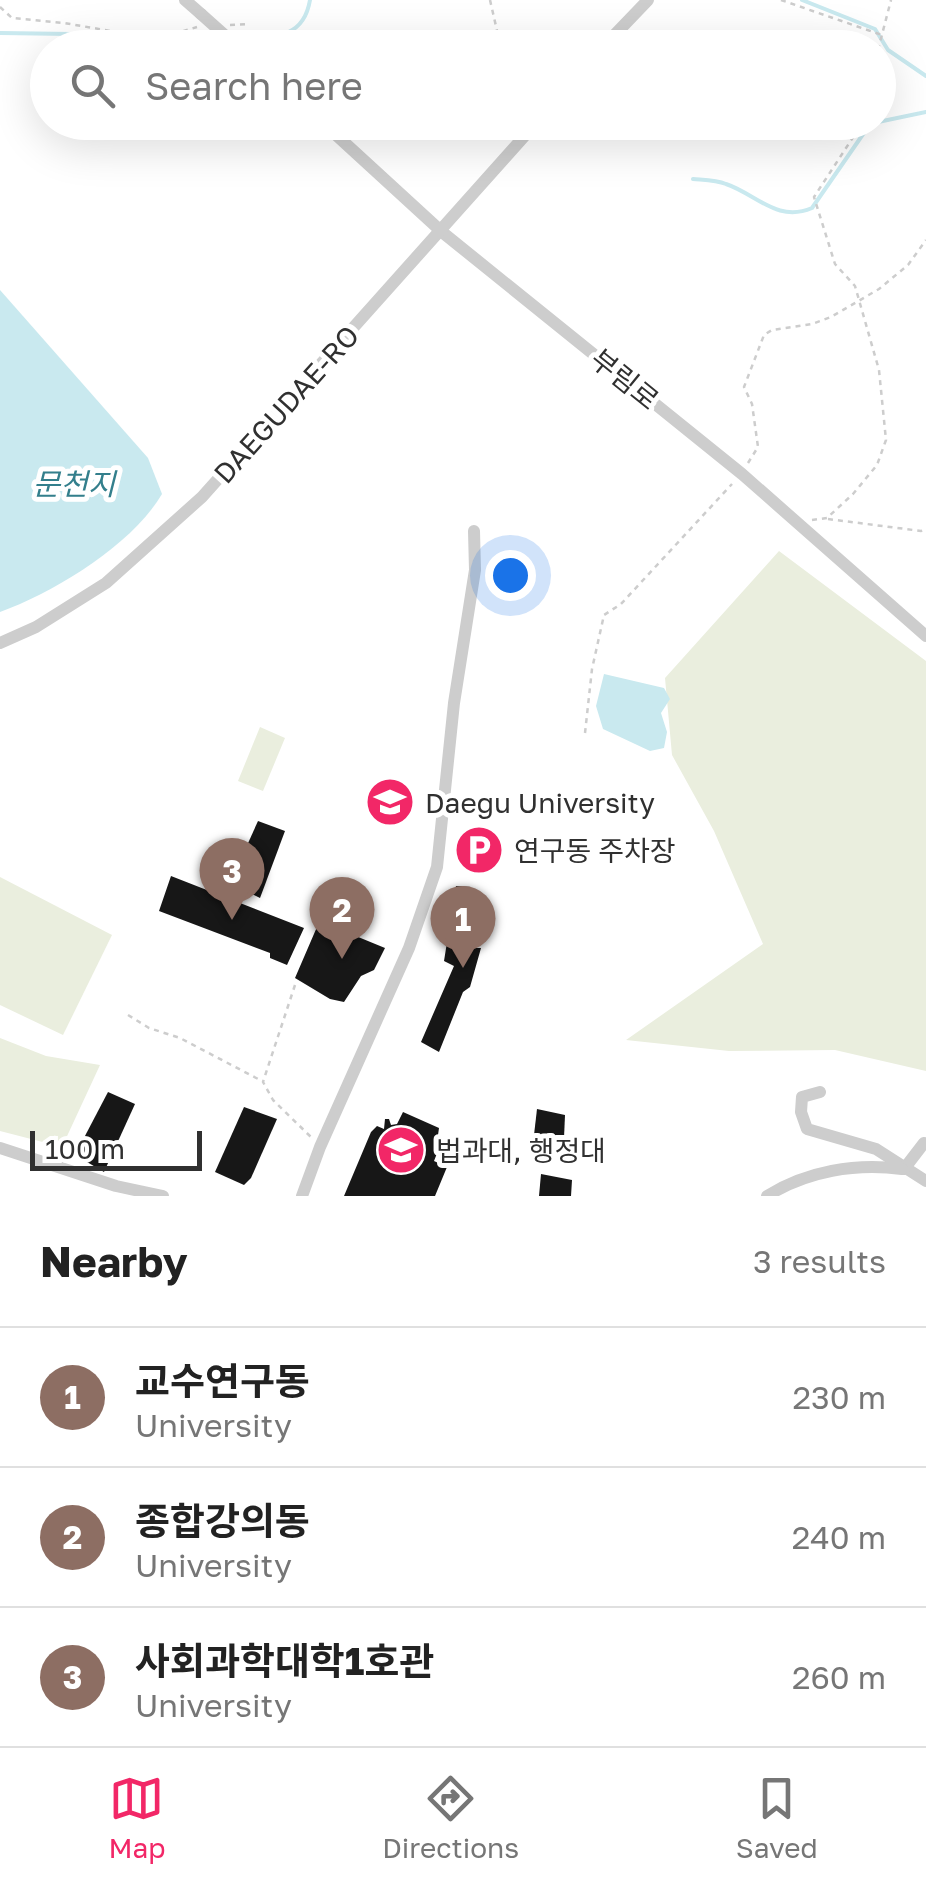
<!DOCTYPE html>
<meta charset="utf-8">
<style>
:root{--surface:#fff;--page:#f6f6f6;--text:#222;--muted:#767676;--line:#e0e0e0;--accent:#f22767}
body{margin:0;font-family:"Golos Text","Noto Sans KR",sans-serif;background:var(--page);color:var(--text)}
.scale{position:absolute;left:30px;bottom:25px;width:172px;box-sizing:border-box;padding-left:10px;border:5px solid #303030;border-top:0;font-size:28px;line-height:35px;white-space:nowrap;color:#303030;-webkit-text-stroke:8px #fff;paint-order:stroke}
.you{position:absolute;left:510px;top:575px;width:35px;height:35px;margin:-25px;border:8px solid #fff;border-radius:50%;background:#1a73e8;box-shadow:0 0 0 15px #1a73e833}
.badge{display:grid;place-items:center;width:65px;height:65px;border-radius:50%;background:var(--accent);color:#fff;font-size:32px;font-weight:700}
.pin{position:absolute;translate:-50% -82px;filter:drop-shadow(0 2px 5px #0008)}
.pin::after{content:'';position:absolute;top:52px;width:35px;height:30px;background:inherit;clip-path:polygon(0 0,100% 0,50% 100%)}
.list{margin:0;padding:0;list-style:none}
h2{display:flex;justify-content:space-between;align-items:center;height:130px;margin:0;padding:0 40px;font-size:42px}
h2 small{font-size:32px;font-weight:400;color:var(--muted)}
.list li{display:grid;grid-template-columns:65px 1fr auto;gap:30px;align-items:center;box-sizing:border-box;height:140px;padding:0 40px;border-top:2px solid var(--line)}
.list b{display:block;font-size:38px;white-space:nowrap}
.list p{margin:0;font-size:32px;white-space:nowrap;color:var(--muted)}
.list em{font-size:32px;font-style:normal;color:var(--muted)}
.icon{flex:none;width:55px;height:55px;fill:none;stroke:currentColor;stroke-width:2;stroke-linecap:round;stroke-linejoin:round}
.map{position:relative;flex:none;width:926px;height:1196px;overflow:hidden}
.search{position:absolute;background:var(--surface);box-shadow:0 10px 40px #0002;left:30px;right:30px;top:30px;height:110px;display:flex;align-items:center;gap:25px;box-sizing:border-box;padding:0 35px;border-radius:55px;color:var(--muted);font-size:38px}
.sheet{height:550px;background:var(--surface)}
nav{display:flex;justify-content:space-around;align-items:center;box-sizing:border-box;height:140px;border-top:2px solid var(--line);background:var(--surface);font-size:28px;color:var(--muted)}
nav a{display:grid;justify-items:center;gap:5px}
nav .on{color:var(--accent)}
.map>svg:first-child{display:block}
</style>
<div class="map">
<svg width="926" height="1196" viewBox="0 0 926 1196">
<rect width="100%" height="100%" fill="#fff"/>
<g fill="#eaeede">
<polygon points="779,551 926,661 926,1071 835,1050 729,1051 626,1040 763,944 714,831 672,755 665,678"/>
<polygon points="260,727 285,738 263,791 238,781"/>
<polygon points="0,877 112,935 63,1035 0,1005"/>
<polygon points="0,1038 46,1056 100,1065 62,1147 0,1131"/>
</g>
<g fill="#c9e9ef">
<path d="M0,290L148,458L162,494C132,545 55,592 0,612Z"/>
<polygon points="604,674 664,688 670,699 661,713 667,732 664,748 650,751 603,729 596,706"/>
</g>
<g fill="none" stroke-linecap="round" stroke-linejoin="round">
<g stroke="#c9e9ef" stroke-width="4">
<polyline points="802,0 875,29 888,50 926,76"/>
<polyline points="0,33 72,34 126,48"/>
<path d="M235,38C270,36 303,42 310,0"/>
<polyline points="172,48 192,40 221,39"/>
<polyline points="878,122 926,112"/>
<path d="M693,179C704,180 716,180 726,184C756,194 777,223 812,208L868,127L878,122"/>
</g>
</g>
<g fill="#171717">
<polygon points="258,821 285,831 260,898 230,883"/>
<polygon points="171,876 304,928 287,965 270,958 270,953 159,911"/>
<polygon points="456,886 471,887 466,948 481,948 470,987 463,992 439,1052 421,1042 454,966 444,961"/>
<polygon points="323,913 348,922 346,932 385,948 374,970 361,976 344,1002 330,999 295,978"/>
<polygon points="108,1092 135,1104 104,1172 75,1155"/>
<polygon points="244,1107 277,1119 251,1178 244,1185 215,1172"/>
<polygon points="537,1109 565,1115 563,1161 531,1161"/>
<polygon points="403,1112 439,1128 438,1135 443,1138 434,1161 447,1167 435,1196 344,1196 371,1132 377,1126 384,1129 385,1119 389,1119 391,1125 397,1124"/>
<polygon points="541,1174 572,1180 571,1196 539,1196"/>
</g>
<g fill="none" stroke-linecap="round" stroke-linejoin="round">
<g stroke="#cdcdcd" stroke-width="2.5" stroke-dasharray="5 5" stroke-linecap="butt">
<polyline points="490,0 501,48"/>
<polyline points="781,0 882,35"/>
<polyline points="0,7 12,18 64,23 157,39 197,27"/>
<polyline points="230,25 249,24"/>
<polyline points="878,50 891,0"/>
<polyline points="748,463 758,447 752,404 744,387 764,335 772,330 812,324 831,317 879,289 908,265 926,240"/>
<polyline points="828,519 921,531 926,528"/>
<polyline points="812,520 827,518 853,494 877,465 886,440 879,370 855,286 835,264 814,197 863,122"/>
<polyline points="585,733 592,669 604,615 621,604 732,484"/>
<polyline points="295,985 263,1082 273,1100 313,1139"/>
<polyline points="128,1015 149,1028 180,1038 262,1081"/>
</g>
<g stroke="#cdcdcd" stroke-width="12">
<polyline points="185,0 201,14"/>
<polyline points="602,48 648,0"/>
<polyline points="322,122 442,232 742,474 926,636"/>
<polyline points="0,643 36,627 106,583 202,497 537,122"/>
<polyline points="820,1092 802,1097 801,1112 807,1129 876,1149 926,1181"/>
<polyline points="0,1148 116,1186 163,1196"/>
<polyline points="904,1169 924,1143"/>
<polyline points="302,1196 320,1147 409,948 437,867 454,703 475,570 474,531"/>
<path d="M767,1196C807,1171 855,1163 902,1169"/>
</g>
<polyline stroke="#cdcdcd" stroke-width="12" points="201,14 239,48"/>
</g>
<defs>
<g id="university-disc" transform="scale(2.5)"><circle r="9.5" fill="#f22767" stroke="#fff"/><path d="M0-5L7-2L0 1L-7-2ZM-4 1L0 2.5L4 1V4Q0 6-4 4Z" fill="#fff"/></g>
<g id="parking-disc" transform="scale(2.5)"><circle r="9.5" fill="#f22767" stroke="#fff"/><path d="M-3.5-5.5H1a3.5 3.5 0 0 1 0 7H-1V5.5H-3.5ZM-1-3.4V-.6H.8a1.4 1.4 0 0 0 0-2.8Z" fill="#fff"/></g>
</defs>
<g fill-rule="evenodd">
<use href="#university-disc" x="390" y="802"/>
<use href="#parking-disc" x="479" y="850"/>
<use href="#university-disc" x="401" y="1150"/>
</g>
<g text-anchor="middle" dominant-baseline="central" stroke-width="10" stroke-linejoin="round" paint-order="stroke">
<g font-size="28" fill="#303030" stroke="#fff">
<text transform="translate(625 379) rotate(39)">부림로</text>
<text transform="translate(286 404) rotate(-48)">DAEGUDAE-RO</text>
</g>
<g font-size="28" fill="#303030" stroke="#fff" text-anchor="start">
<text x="425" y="802">Daegu University</text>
<text x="514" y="850">연구동 주차장</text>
<text x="436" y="1150">법과대, 행정대</text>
</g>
<g font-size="30" font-style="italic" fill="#337f8c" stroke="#fff">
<text x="74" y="484">문천지</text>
</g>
</g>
</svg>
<div class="scale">100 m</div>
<div class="you"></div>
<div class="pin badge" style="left:463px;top:968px;background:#8d6e63">1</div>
<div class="pin badge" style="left:342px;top:959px;background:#8d6e63">2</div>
<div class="pin badge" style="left:232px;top:920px;background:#8d6e63">3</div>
<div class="search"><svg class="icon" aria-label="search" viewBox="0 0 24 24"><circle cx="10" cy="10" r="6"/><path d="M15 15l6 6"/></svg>Search here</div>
</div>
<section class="sheet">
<h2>Nearby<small>3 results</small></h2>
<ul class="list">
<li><span class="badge" style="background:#8d6e63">1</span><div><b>교수연구동</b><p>University</p></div><em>230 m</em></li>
<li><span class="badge" style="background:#8d6e63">2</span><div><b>종합강의동</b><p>University</p></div><em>240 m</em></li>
<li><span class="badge" style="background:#8d6e63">3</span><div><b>사회과학대학1호관</b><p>University</p></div><em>260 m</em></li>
</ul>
</section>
<nav>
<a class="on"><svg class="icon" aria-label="map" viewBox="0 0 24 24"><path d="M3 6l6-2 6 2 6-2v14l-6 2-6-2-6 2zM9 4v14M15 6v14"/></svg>Map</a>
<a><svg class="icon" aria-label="directions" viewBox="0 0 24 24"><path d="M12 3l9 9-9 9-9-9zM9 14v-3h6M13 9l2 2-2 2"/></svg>Directions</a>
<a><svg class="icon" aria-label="saved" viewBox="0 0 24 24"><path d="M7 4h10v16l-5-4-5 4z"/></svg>Saved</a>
</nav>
